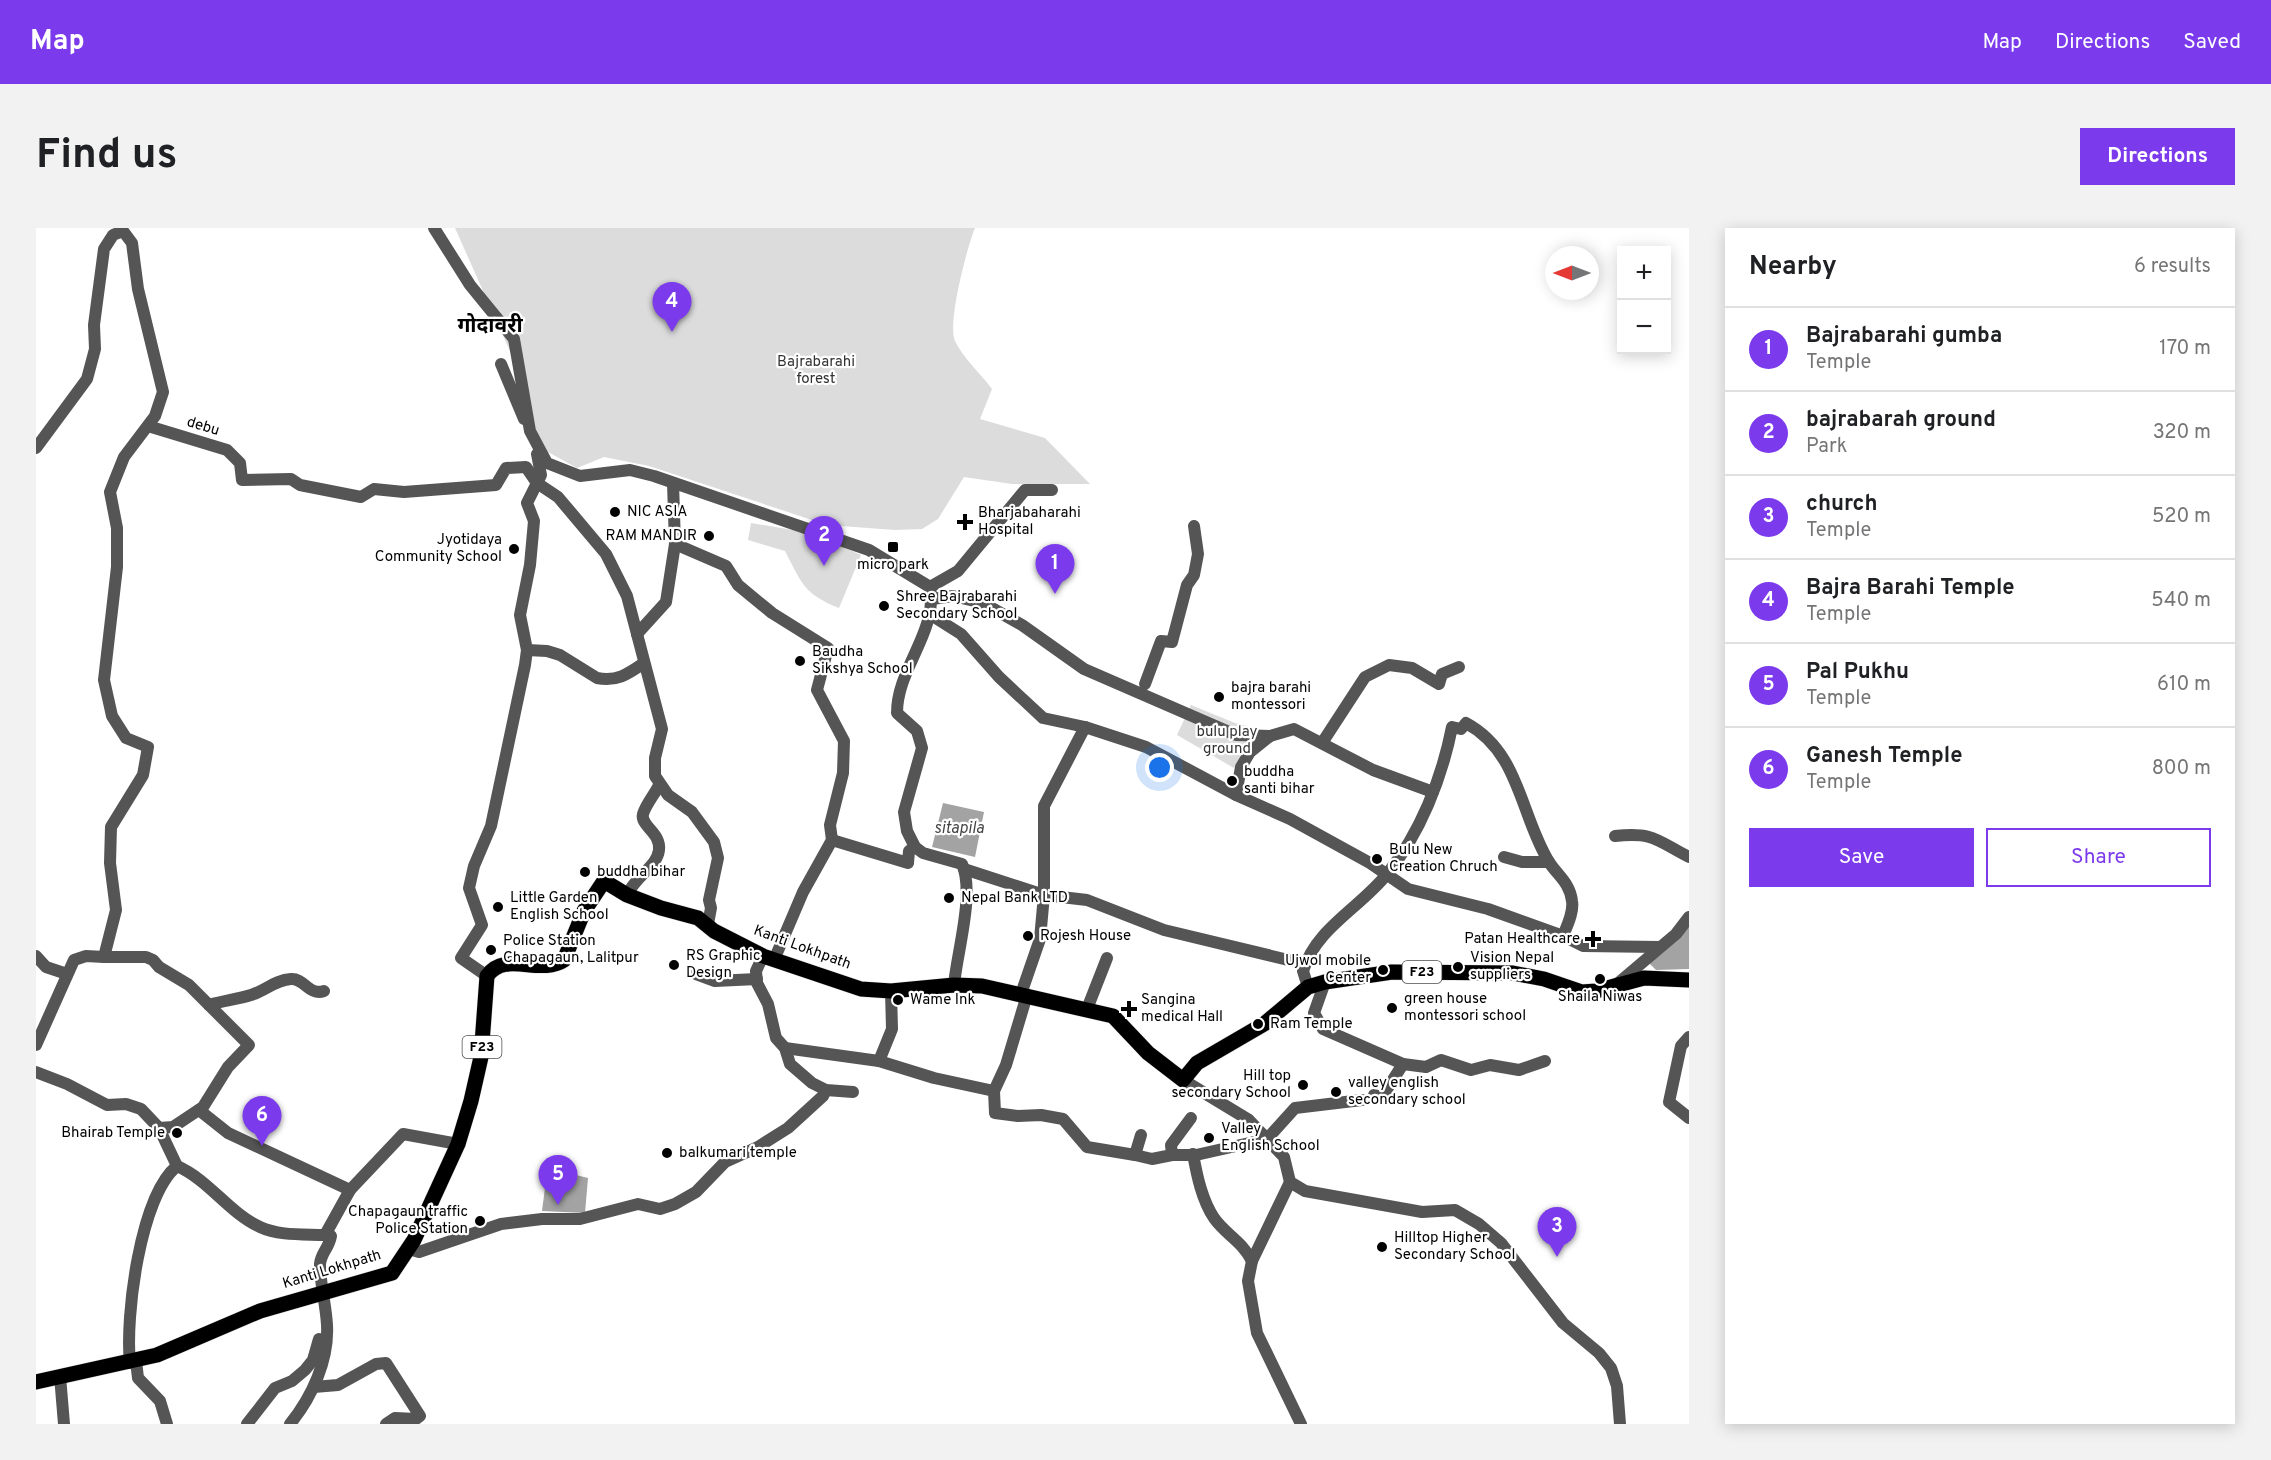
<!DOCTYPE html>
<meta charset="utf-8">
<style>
:root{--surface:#fff;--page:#f2f2f2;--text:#202124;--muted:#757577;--line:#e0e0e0;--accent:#7c3aed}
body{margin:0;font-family:Overpass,"Noto Sans Devanagari",sans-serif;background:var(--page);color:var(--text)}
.controls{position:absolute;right:18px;top:18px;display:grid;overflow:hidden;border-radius:0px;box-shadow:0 3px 15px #0003}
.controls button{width:54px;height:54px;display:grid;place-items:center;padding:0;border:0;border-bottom:2px solid var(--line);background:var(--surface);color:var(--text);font:30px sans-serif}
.compass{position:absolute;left:1509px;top:18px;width:54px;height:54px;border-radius:50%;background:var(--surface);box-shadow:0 3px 15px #0003;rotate:270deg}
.you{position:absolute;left:1124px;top:540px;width:21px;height:21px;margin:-15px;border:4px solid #fff;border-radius:50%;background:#1a73e8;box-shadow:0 0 0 9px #1a73e833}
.badge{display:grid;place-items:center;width:39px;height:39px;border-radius:50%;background:var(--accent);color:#fff;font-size:20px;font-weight:700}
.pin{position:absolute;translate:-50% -50px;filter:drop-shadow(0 2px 3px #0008)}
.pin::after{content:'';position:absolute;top:32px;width:21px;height:18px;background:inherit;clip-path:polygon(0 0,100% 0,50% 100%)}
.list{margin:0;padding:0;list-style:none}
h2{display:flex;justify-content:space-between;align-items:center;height:78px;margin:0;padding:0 24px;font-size:26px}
h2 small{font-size:20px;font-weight:400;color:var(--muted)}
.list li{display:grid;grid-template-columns:39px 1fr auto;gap:18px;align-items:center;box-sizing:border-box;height:84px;padding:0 24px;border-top:2px solid var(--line)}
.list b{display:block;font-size:22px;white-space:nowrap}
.list p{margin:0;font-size:20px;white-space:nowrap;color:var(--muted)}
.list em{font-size:20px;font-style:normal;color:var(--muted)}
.actions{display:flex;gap:12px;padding:18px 24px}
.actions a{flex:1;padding:14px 0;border:2px solid var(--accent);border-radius:0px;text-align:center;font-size:21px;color:var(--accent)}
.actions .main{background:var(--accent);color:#fff}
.map{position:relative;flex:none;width:1653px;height:1196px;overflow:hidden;border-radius:0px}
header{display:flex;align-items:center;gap:36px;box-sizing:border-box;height:84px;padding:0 30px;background:var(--accent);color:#fff}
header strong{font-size:28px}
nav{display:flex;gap:33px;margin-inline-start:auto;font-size:21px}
.intro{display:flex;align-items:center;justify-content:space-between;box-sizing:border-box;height:144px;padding:0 36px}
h1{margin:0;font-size:42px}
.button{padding:15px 27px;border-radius:0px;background:var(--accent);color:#fff;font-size:21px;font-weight:700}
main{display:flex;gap:36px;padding:0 36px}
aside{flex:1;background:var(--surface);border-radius:0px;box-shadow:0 3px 15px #0003}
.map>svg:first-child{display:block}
</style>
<header>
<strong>Map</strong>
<nav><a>Map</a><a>Directions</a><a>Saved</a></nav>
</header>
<div class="intro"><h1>Find us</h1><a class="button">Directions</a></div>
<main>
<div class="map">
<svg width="1653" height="1196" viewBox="0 0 1653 1196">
<rect width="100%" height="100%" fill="#fff"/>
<g fill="#dcdcdc">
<path d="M419,0H939C931,19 911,96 919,113C927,130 945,146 956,161L944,191L1009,210L1054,256H976L928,249L902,291L886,301L859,302L791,297L613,238L568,229L541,240L512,224L499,200L481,139Z"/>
<path d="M715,295L775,305L825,327L803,380C768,366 766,356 749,323L712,312Z"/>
<polygon points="1155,477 1199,495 1222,501 1198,540 1141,507"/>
</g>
<g fill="#a3a3a3">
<polygon points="907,575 948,584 939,629 896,619"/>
<polygon points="1653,696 1653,741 1620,742 1614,736 1620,723"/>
<polygon points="524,943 552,950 549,985 506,983 511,944"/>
</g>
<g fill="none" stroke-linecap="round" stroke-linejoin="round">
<g stroke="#dbdbdb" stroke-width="16">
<path id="major" d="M0,1154L121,1127L224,1083L356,1045L378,1012L422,916L435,873L445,829L451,748C469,722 504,748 528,732L548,683L568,653L591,667L625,680L662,690L678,703L727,728L825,761L855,763L918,757L946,758L1077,788L1112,825L1147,852L1161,835L1228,796L1272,759L1289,754L1356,744L1477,745L1508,751L1546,764L1560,763L1608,750L1653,752"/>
</g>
<g stroke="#555" stroke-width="12">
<path d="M398,0L434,57L478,111L494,203L511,235L544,248L594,242L618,248L833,322L894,359C902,404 861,440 861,485L881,503L886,520L868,584L871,603L879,619L887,625L926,636C939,665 921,724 918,757"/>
<polyline points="465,136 488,191"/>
<polyline points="112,198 191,222 204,235 206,252 255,251 264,257 325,269 338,261 368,264 460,257 470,240 490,239 501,255 491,275 498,293 494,337 484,387 491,422 489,437 455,598 438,638 433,660 446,697 425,730 451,748"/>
<polyline points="0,220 51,151 59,121 58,97 68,21 77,7 87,3 96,15 102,61 127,164 119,188 88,229 74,264 81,300 81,339 68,452 76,488 90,510 112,519 107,547 75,599 74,635 80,682 68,729 50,728 38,732 0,817"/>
<polyline points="501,226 505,247 501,255 522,269 570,326 591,368 626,501 619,530 619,548 632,567 656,584 678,614 682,630 673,672 675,680 672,696"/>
<polyline points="639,316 690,338 702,357 736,385 792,420 781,462 808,513 807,545 794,597 796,612 767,664 738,732"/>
<polyline points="894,359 922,343 989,262 1016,262"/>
<polyline points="896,371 917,368 947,375 986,397 1048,441 1200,507 1234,508 1258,501 1337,542 1397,564"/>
<polyline points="895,387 925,406 963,449 1007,490 1049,499 1110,519 1200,567 1205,539 1214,524 1234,508"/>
<polyline points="601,406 630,374 639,316 637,255"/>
<path d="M491,422L511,423L524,427L561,450C581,454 592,446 608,435"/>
<polyline points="1109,456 1125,413 1136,414 1151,357 1158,347 1162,326 1158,298"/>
<polyline points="1286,515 1329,449 1353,437 1376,440 1403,456 1406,446 1423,439"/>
<polyline points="1200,567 1254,591 1334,635 1372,661 1452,681 1527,708 1547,718 1623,719"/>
<path d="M1579,608C1618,604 1620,612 1653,629"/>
<polyline points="796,612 872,635 873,623 879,619"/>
<polyline points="1468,629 1486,634 1513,634"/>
<polyline points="928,641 1008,667 1051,672 1128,702 1269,736"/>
<path d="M591,667C600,647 621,639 623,622C625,604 604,598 607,586C610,576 619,566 623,557"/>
<polyline points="0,728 10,739 31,746"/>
<polyline points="727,728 720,743 721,755 732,776 740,810 749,820 754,836 776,855 790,862 817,864"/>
<polyline points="660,746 679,753 721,751"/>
<polyline points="1289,754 1278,785 1287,801 1367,836 1390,839 1405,832 1435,842 1454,837 1483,842 1509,833"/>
<polyline points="1581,756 1640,706 1653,689"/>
<path d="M1272,759L1267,743C1280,700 1324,680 1351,646C1384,606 1406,550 1416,499L1425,501L1430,495C1484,524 1484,587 1513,634C1522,648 1534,655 1536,673C1538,684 1531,698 1527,708"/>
<polyline points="855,763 856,801 843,833 898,850 958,863"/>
<polyline points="985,766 1004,711 1008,667 1008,578 1049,499"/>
<polyline points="991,767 970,837 958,863 959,885 982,888 1005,887 1027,891 1051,919 1099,927 1105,907"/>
<path d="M173,777C187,773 202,771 215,767C229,763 239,752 255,751C268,750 273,768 288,763"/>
<polyline points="1051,781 1071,730"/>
<polyline points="1653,809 1645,818 1633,874 1653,890"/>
<polyline points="749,820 843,833"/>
<polyline points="0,844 31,856 71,877 90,876 105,881 123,900 137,899 167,879 192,839 213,817 153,757 123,739 117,732 110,729 68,729"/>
<polyline points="1147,852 1213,892 1248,929 1254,954 1269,963 1386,984 1419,982 1443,996 1465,1015 1527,1095 1563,1125 1575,1140 1581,1158 1584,1196"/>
<polyline points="1338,867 1346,869 1367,836"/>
<polyline points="163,882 192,905 314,962 367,906 422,916"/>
<path d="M1157,926C1161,948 1166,972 1178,990C1190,1007 1205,1012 1216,1033"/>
<polyline points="1099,927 1116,931 1136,927 1135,917 1155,890"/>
<polyline points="1136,927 1160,927 1231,911 1259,880 1326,872"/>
<path d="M141,938C173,952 193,985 224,999C243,1008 268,1006 289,1007L314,962"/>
<polyline points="1254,954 1216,1033 1212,1053 1221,1105 1265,1196"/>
<polyline points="373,1021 383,1024 465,996 506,991 544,991 602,976 624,981 639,976 660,964 689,934 722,919 752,900 787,868 790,862"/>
<polyline points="100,1133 102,1150 124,1173 131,1196"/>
<path d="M94,1135C89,1089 104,968 141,938L123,900"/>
<polyline points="24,1148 28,1196"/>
<polyline points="278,1159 302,1157 340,1136 350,1135 384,1188 380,1191 359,1190 350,1196"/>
<polyline points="211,1196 239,1160 256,1153 269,1142 277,1132 283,1111"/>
<path d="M254,1196C276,1169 293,1132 291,1097C290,1077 284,1056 284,1036C285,1025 293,1020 295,1008L289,1007"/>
</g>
<use href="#major" stroke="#000" stroke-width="15"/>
</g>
<g fill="#000" stroke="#fff" stroke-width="2">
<circle cx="579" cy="284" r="6"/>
<path d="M926 285h6v6h6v6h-6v6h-6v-6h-6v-6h6z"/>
<circle cx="673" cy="308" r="6"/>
<rect x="851" y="313" width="12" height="12" rx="3"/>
<circle cx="478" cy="321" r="6"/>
<circle cx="848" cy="378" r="6"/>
<circle cx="764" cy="433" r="6"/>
<circle cx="1183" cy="469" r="6"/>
<circle cx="1196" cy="553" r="6"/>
<circle cx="1341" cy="631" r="6"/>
<circle cx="549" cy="644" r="6"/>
<circle cx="913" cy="670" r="6"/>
<circle cx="462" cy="679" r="6"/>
<circle cx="992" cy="708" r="6"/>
<path d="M1554 702h6v6h6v6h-6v6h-6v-6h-6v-6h6z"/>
<circle cx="455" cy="722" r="6"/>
<circle cx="638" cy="737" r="6"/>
<circle cx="1422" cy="739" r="6"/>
<circle cx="1347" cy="742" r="6"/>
<circle cx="1564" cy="751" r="6"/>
<circle cx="862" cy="772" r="6"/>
<circle cx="1356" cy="780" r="6"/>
<path d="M1090 772h6v6h6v6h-6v6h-6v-6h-6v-6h6z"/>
<circle cx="1222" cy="796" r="6"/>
<circle cx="1267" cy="857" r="6"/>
<circle cx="1300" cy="864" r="6"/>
<circle cx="141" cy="905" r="6"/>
<circle cx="1173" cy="910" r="6"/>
<circle cx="631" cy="925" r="6"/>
<circle cx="444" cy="993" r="6"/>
<circle cx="1346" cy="1019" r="6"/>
</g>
<g text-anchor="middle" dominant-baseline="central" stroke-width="4.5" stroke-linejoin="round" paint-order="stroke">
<g fill="#fff" stroke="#4c4c4c" stroke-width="1.5">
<rect x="1366.5" y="733" width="39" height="22" rx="4.5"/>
<rect x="426.5" y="808" width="39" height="22" rx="4.5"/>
</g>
<g font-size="14" font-weight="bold" fill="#000">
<text x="1386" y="744">F23</text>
<text x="446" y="819">F23</text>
</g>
<g font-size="15" fill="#333" stroke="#fff">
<text x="780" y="134">Bajrabarahi<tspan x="780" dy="17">forest</tspan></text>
<text x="1191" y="504">bulu play<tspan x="1191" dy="17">ground</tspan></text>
</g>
<g font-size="15" fill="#000" stroke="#fff">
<text transform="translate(167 199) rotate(17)">debu</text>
<text transform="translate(766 720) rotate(20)">Kanti Lokhpath</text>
<text transform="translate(296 1042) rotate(-17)">Kanti Lokhpath</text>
</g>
<g font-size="15" fill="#000" stroke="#fff" text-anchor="start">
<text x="591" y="284">NIC ASIA</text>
<text x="942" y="285">Bharjabaharahi<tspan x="942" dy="17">Hospital</tspan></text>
<text x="661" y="308" text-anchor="end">RAM MANDIR</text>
<text x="466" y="312" text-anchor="end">Jyotidaya<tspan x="466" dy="17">Community School</tspan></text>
<text x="857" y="337" text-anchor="middle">micro park</text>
<text x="860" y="369">Shree Bajrabarahi<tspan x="860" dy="17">Secondary School</tspan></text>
<text x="776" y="424">Baudha<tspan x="776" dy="17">Sikshya School</tspan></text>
<text x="1195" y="460">bajra barahi<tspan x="1195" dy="17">montessori</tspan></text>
<text x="1208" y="544">buddha<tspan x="1208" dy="17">santi bihar</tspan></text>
<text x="1353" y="622">Bulu New<tspan x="1353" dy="17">Creation Chruch</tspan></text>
<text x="561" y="644">buddha bihar</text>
<text x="474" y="670">Little Garden<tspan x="474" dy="17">English School</tspan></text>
<text x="925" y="670">Nepal Bank LTD</text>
<text x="1004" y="708">Rojesh House</text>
<text x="1544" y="711" text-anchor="end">Patan Healthcare</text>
<text x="467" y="713">Police Station<tspan x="467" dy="17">Chapagaun, Lalitpur</tspan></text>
<text x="650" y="728">RS Graphic<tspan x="650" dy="17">Design</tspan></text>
<text x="1434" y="730">Vision Nepal<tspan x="1434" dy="17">suppliers</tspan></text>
<text x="1335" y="733" text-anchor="end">Ujwol mobile<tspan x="1335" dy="17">Center</tspan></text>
<text x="1564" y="769" text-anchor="middle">Shaila Niwas</text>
<text x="1368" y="771">green house<tspan x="1368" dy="17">montessori school</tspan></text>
<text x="874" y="772">Wame Ink</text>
<text x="1105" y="772">Sangina<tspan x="1105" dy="17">medical Hall</tspan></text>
<text x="1234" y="796">Ram Temple</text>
<text x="1255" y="848" text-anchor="end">Hill top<tspan x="1255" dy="17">secondary School</tspan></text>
<text x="1312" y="855">valley english<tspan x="1312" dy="17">secondary school</tspan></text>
<text x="1185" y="901">Valley<tspan x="1185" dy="17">English School</tspan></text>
<text x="129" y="905" text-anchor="end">Bhairab Temple</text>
<text x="643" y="925">balkumari temple</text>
<text x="432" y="984" text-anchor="end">Chapagaun traffic<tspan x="432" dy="17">Police Station</tspan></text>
<text x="1358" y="1010">Hilltop Higher<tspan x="1358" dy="17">Secondary School</tspan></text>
</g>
<g font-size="16" font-style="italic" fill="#444" stroke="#fff">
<text x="923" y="601">sitapila</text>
</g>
<g font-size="21" font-weight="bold" fill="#000" stroke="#fff">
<text x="454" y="98">गोदावरी</text>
</g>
</g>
</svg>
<div class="controls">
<button>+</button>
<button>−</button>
</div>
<svg class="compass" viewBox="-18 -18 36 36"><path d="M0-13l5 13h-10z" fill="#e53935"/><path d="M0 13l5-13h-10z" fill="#757577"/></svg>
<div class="you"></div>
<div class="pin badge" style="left:1019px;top:366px">1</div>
<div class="pin badge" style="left:788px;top:338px">2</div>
<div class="pin badge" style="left:1521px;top:1029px">3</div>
<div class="pin badge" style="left:636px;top:104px">4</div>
<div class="pin badge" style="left:522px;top:977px">5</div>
<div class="pin badge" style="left:226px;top:918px">6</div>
</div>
<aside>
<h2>Nearby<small>6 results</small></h2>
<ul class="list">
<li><span class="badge">1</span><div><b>Bajrabarahi gumba</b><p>Temple</p></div><em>170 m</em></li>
<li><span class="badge">2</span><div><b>bajrabarah ground</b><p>Park</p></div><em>320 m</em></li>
<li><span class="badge">3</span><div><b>church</b><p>Temple</p></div><em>520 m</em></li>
<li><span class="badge">4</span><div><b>Bajra Barahi Temple</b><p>Temple</p></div><em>540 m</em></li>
<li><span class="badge">5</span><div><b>Pal Pukhu</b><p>Temple</p></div><em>610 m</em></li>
<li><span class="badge">6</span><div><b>Ganesh Temple</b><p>Temple</p></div><em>800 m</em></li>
</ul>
<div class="actions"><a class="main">Save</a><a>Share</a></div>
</aside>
</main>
